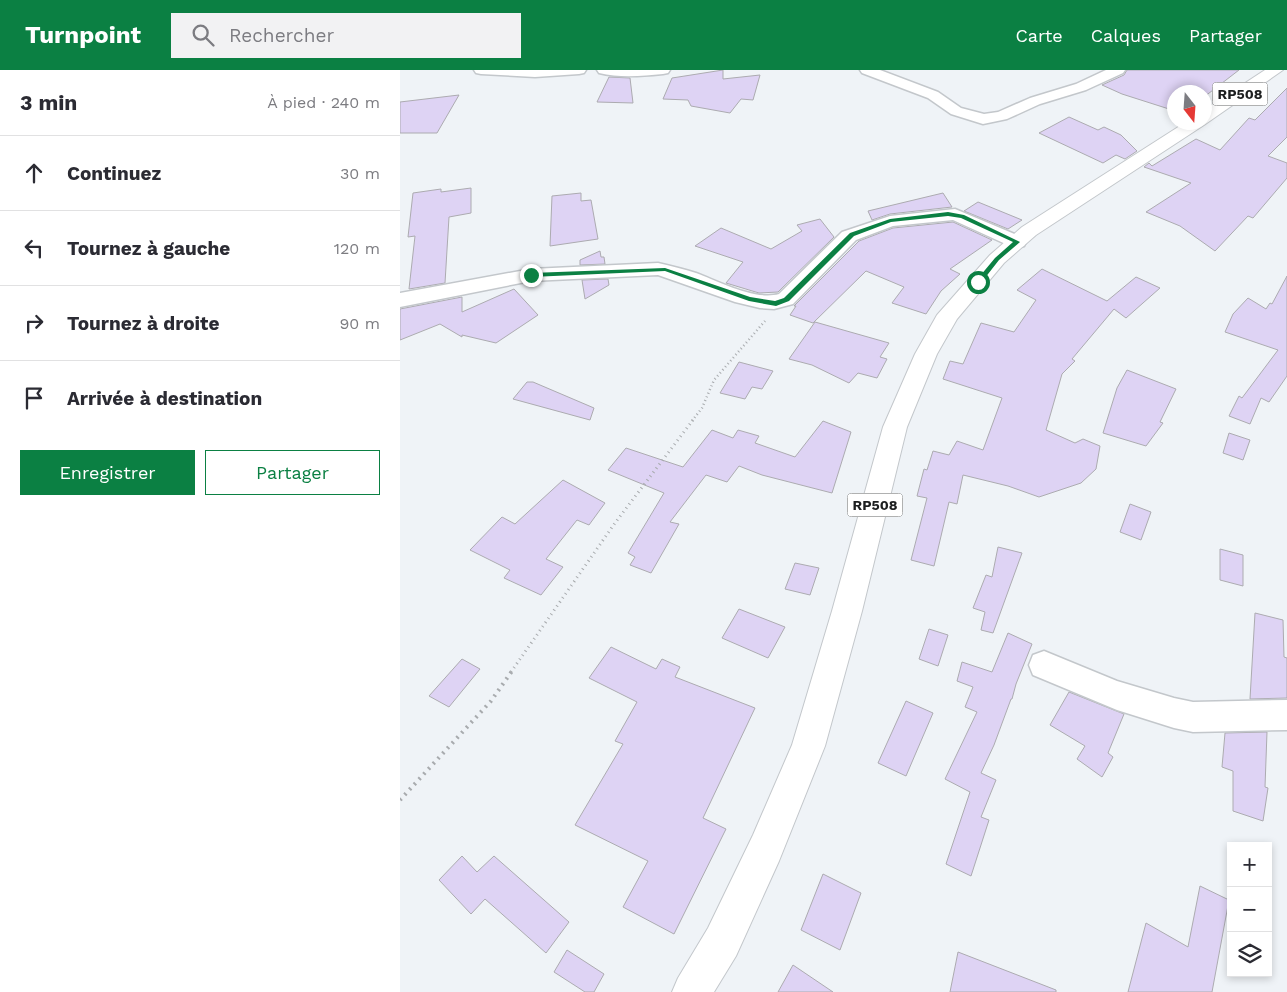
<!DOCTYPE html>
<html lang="fr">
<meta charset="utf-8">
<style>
:root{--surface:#fff;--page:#f2f2f3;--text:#2b2b33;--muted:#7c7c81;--line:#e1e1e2;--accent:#0b8043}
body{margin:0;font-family:"Work Sans",sans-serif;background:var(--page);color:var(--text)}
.controls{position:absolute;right:15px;bottom:15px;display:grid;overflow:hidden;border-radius:0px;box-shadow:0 2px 8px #0003}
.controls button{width:45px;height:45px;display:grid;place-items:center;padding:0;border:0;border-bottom:1px solid var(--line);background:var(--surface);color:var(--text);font:25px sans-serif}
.compass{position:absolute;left:767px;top:15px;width:45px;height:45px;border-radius:50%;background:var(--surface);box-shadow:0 2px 8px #0003;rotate:163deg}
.stop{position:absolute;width:15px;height:15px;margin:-11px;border:4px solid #0b8043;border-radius:50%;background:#fff}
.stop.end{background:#0b8043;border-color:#fff;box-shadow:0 1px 5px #0008}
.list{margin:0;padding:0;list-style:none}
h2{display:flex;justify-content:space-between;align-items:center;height:65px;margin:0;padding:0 20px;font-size:21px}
h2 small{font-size:16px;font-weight:400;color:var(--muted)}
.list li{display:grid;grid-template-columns:32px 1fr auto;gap:15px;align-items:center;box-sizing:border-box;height:75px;padding:0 20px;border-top:1px solid var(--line)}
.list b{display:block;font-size:19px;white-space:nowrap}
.list em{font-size:16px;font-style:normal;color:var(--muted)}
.actions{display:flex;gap:10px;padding:15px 20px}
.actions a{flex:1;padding:11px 0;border:1px solid var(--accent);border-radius:0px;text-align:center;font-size:18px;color:var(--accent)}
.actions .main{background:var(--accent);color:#fff}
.icon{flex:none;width:28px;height:28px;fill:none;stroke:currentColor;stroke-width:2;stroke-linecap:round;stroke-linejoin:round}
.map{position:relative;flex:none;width:887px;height:922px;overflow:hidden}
header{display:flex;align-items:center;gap:30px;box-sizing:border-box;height:70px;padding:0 25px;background:var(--accent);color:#fff}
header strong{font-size:24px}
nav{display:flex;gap:28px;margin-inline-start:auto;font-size:18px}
.search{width:350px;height:45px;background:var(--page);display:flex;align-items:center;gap:12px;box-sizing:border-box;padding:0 18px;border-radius:0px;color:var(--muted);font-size:19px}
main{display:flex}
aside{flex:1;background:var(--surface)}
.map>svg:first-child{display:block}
</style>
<header>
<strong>Turnpoint</strong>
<div class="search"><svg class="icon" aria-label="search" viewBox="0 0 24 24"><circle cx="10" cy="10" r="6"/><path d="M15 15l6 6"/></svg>Rechercher</div>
<nav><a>Carte</a><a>Calques</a><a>Partager</a></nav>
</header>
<main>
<aside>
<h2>3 min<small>À pied · 240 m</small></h2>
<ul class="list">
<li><svg class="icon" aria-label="ahead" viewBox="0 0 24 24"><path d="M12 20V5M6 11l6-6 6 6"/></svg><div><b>Continuez</b></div><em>30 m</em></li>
<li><svg class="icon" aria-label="left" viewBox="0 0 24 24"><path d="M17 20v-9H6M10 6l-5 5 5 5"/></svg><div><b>Tournez à gauche</b></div><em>120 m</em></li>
<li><svg class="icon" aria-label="right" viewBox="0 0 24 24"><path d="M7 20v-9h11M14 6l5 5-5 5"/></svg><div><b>Tournez à droite</b></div><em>90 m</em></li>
<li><svg class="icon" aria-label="arrive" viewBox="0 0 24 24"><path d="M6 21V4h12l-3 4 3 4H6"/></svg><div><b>Arrivée à destination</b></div></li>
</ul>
<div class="actions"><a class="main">Enregistrer</a><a>Partager</a></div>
</aside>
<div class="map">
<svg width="887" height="922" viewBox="0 0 887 922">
<rect width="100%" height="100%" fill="#eff3f7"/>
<g fill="#ded3f4" stroke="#acabb0">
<polygon points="323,0 323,9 360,5 353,30 341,29 330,43 291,36 288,30 263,29 272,8"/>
<polygon points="727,0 839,0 804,27 804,22 774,22 774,38 769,39 722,24 702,15 724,5"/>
<polygon points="209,7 230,8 233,33 197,32"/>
<polygon points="887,18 887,67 868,86 887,93 887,108 853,148 848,146 815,181 780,156 746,142 791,113 744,97 749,93 752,96 796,69 820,80 849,48 855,50"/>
<polygon points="59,25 37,63 0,63 0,32"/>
<polygon points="669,47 698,60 704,57 721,65 737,81 725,89 716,85 703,93 639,63"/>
<polygon points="71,118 71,143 49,147 45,213 9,219 15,166 8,167 13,123 41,119 41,122"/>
<polygon points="181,123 181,131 191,130 198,169 150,176 152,126"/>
<polygon points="543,123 552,137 490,144 472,150 468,141"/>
<polygon points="578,132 622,150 608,159 564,141"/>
<polygon points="420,149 434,167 378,222 359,223 326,213 343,192 295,176 321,158 371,179 402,161 397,155"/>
<polygon points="553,152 592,170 550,199 560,204 541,221 526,244 492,233 504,217 466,201 413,253 390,245 396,236 394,236 459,171 493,158"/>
<polygon points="200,181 201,187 204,187 205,194 180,195 180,190"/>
<polygon points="642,199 707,231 736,207 760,218 726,248 714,239 672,289 675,291 662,304 646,360 675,373 683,369 700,376 696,399 681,413 639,427 608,416 563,405 557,434 549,432 534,496 511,490 527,428 517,426 524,399 527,400 533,381 549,385 557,371 583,380 602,328 543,309 550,291 563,294 581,253 614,262 636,230 617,220"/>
<polygon points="887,206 887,306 869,332 861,328 850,354 829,346 839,326 842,328 878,280 825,262 833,244 848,228 866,239 870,233 872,234"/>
<polygon points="208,209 209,215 185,229 182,210"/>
<polygon points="114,219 138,245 96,273 62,265 62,267 40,254 0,270 0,239 62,227 62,242"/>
<polygon points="415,252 489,273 480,287 487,289 477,308 458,303 449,313 412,295 389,289"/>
<polygon points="339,292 373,301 362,319 352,317 345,329 320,323"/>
<polygon points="727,300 776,319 760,352 763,353 746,376 703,363 717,318"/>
<polygon points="127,312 133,312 194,338 190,350 113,329"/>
<polygon points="423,351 451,362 432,423 362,405 339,396 327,412 306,405 270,452 279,454 251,503 230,495 235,487 228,483 264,423 208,400 226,378 283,397 312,360 333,368 338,360 359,366 355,373 395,387"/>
<polygon points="829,363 850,370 843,390 823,383"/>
<polygon points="163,410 205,433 189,455 177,450 146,489 163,497 141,525 104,508 110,500 70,480 102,447 115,454"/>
<polygon points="730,434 751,442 741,470 720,462"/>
<polygon points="598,477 622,483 593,563 581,560 585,542 573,538 586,505 592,507"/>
<polygon points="820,479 843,485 843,516 820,510"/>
<polygon points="395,493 419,498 410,525 385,519"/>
<polygon points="339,539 385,557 368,588 322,568"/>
<polygon points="855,543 883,550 884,587 887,588 887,628 850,629"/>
<polygon points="529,559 548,565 538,596 519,589"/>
<polygon points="608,563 632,574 616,614 612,629 611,629 594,675 581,703 596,710 581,747 589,750 571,806 546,794 570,722 545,709 577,642 565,637 573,617 557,611 562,592 592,602"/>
<polygon points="211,577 256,599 262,589 280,597 275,607 355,638 303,748 326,759 274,864 223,837 248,791 175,755 223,674 215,671 237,632 189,608"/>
<polygon points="62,589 80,599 49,637 29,626"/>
<polygon points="669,622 724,644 708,683 713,687 702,707 677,689 685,676 650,655"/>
<polygon points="506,631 533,643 506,706 478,693"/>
<polygon points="867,662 865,717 868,718 863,751 833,741 833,701 822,697 825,663"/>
<polygon points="62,786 77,802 94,786 169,852 146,883 85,829 71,844 39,810"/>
<polygon points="423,804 461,823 440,880 401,860"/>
<polygon points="800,816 829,830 812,922 728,922 746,853 788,877"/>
<polygon points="167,880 204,904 194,922 185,922 154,902"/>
<polygon points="558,882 656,920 656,922 550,922"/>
<polygon points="393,895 433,922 378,922"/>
</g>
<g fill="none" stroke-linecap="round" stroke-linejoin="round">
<g stroke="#c3c7cb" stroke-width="3">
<g id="minor">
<polygon points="74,0 186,0 184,3 179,4 135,7 81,4 76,3"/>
<path d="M197,0H270L268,3L263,4C242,6 220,8 199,3Z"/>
<polygon points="460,0 480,0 538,22 561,38 584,44 598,42 630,28 676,14 706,0 725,0 723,3 686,20 640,34 607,49 583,54 551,44 528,28 462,3"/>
<path d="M555,139L624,168L626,172L624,176L617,178L610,176L553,150L493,156L456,170L393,234L374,239L360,238L335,232L258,205L131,211L0,237V223L131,199L258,193C271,196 284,199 296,203C318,211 355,231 379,224L442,162L490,146Z"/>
<polygon points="644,581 717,611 774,628 793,632 887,630 887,660 793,662 774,658 717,640 633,605 629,595 633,585"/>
</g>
</g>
<g stroke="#c3c7cb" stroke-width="2">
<polygon id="primary" points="865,0 883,0 804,55 636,165 604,193 557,249 537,284 507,357 462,541 425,676 379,791 336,886 314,922 272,922 278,908 308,858 353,765 392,675 432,541 483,357 515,284 537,245 590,185 622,157 786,52 804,52 804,40"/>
</g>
<polyline stroke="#a8abae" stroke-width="2.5" stroke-dasharray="1 3" stroke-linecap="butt" points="292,351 302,338 314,310 365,251"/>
<polyline stroke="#a8abae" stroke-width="3" stroke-dasharray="1 4" stroke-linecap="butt" points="111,602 215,453 293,350"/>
<polyline stroke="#a8abae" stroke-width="4" stroke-dasharray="2 5" stroke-linecap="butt" points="0,730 91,631 112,601"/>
<use href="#minor" fill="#fff" fill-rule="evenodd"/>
<use href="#primary" fill="#fff" fill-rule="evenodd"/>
</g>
<polygon fill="#0b8043" points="548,142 564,145 620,172 599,190 581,213 575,212 595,188 613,172 561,148 548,146 491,152 454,166 389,231 376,236 349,231 265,201 131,207 128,205 131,203 265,198 350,227 375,231 384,228 450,163 490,149"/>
<g text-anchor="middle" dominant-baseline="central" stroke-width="4.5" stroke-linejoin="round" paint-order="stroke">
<g fill="#fff" stroke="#616263" stroke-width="1">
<rect x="812.5" y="12.5" width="55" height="23" rx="4"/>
<rect x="447.5" y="423.5" width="55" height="23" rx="4"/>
</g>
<g font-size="14" font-weight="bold" fill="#1d1f20">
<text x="840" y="24">RP508</text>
<text x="475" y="435">RP508</text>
</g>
</g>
</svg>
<div class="controls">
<button>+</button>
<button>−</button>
<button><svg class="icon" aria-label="layers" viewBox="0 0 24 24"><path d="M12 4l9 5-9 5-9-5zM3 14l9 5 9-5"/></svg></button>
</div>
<svg class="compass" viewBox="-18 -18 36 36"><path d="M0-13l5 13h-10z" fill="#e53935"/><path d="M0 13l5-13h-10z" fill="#7c7c81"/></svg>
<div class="stop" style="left:578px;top:212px"></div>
<div class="stop end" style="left:131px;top:205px"></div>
</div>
</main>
